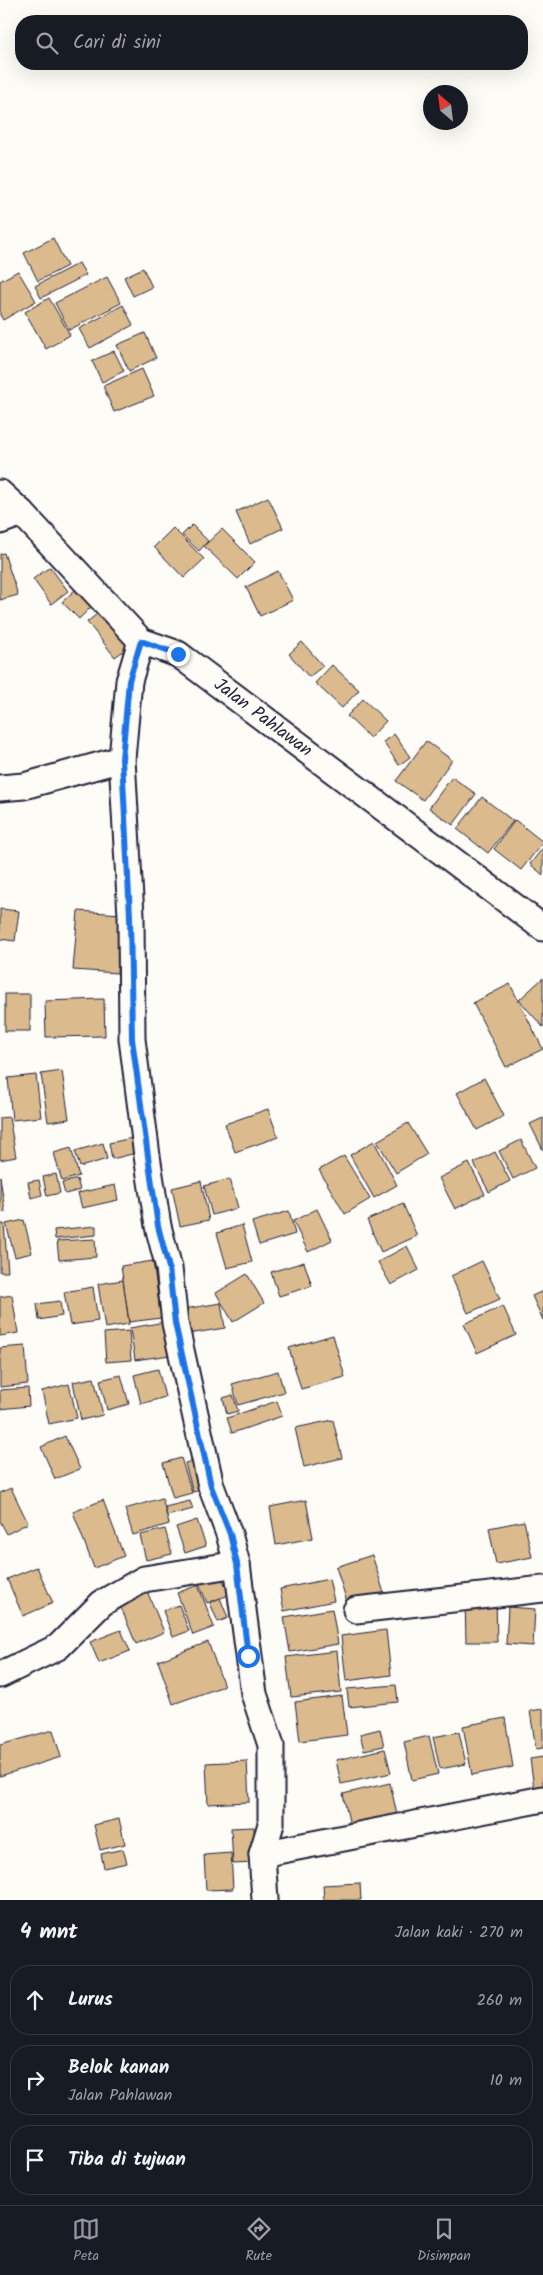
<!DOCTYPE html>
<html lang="id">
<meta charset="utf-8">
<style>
:root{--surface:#171b24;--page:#242831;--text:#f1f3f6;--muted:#9ea1a6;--line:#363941;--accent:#9495a2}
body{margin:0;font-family:Kalam,sans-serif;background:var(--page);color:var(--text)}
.compass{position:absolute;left:423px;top:85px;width:45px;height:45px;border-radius:50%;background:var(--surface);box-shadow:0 5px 20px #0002;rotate:332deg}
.stop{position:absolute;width:15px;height:15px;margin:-11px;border:4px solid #1a73e8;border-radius:50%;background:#fff}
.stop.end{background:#1a73e8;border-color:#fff;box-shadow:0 1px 5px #0008}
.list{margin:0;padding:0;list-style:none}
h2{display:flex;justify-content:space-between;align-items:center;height:65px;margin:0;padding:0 20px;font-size:21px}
h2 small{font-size:16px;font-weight:400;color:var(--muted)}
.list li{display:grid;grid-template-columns:32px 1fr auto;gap:15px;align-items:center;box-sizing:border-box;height:70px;margin:0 10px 10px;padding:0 10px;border:1px solid var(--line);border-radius:20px}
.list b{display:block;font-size:19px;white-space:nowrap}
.list p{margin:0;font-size:16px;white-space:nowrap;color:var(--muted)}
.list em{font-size:16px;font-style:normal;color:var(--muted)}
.icon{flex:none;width:28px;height:28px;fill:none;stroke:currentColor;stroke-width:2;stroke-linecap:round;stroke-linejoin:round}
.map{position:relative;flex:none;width:543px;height:1900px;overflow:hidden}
.search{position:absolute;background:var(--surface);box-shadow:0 5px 20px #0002;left:15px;right:15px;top:15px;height:55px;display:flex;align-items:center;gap:12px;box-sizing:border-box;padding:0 18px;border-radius:20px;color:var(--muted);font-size:19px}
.sheet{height:305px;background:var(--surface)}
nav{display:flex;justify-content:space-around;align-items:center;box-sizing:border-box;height:70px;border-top:1px solid var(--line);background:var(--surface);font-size:14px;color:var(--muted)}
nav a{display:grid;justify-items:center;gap:2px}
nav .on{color:var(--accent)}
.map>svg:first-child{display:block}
</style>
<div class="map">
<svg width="543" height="1900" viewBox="0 0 543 1900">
<rect width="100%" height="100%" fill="#fdfcf7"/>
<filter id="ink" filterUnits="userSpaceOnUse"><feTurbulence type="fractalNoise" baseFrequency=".02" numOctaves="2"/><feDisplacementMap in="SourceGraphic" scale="10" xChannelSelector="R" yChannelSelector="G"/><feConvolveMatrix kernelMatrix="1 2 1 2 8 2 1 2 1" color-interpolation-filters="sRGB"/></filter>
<g filter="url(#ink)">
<g fill="#dbbb8e" stroke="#22223b">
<polygon points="53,238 67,266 38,281 24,253"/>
<polygon points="79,263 86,275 41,298 35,286"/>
<polygon points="143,268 152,287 133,296 124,277"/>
<polygon points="18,271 36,301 3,320 0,315 0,281"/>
<polygon points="107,277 121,303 69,330 55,303"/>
<polygon points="49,298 70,335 46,349 25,312"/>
<polygon points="123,305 133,325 90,348 79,329"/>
<polygon points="145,333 156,358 129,371 117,345"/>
<polygon points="114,351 124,371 102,382 92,361"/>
<polygon points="142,369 154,396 114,412 103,386"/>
<polygon points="268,497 283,528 250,544 236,512"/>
<polygon points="192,525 208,541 199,551 182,535"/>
<polygon points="173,528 204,559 184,578 154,547"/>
<polygon points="222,529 255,562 238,579 204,546"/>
<polygon points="4,553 18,595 0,600 0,554"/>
<polygon points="50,567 68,591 51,604 33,579"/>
<polygon points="278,571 293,600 260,616 246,587"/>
<polygon points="75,590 91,607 79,619 62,602"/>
<polygon points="102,610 130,646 115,657 87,622"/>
<polygon points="302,642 323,666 309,677 289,654"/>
<polygon points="332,665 359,690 342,708 315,683"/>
<polygon points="363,699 386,721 370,738 347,716"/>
<polygon points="394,734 410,757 399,765 383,742"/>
<polygon points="426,741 452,760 423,800 396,781"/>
<polygon points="452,777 476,794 453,825 429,808"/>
<polygon points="482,797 513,821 488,853 457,829"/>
<polygon points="515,820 543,842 521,870 494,849"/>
<polygon points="543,848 543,875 530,864"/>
<polygon points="0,909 19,911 15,941 0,939"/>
<polygon points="78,911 121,914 117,973 73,970"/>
<polygon points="543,978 543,1027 519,1000"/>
<polygon points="510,984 543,1049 506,1067 473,1003"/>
<rect x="5" y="994" width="25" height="37"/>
<polygon points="104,999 105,1036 46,1037 45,1001"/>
<polygon points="62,1071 69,1119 48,1122 41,1074"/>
<polygon points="36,1075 41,1117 12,1120 8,1078"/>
<polygon points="484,1078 504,1116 477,1130 457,1093"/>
<polygon points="268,1109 278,1137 235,1152 225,1124"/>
<polygon points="9,1117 16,1157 0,1160 0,1118"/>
<polygon points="543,1118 543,1150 530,1124"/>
<polygon points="408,1123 427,1154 396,1173 377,1141"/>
<polygon points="137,1137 140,1152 112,1159 109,1143"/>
<polygon points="521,1140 535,1168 513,1179 499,1151"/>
<polygon points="374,1141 397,1185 374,1198 350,1155"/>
<polygon points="103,1143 107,1159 80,1167 75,1151"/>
<polygon points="71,1148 79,1176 62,1181 54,1153"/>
<polygon points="495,1152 510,1181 489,1192 474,1163"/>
<polygon points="344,1156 370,1199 345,1214 319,1170"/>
<polygon points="469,1163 485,1194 455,1209 439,1178"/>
<polygon points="56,1174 60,1193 47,1196 43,1177"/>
<polygon points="0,1176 5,1212 0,1213"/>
<polygon points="77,1179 80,1190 65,1194 62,1183"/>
<polygon points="230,1179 238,1208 212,1215 204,1186"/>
<polygon points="39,1180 42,1195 31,1198 28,1182"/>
<polygon points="201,1181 209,1220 180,1226 172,1188"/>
<polygon points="115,1185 118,1200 82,1208 78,1193"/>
<polygon points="403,1204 417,1236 381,1252 367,1220"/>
<polygon points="317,1209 332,1240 308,1252 293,1221"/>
<polygon points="289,1211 295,1234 259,1245 252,1222"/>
<polygon points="24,1220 32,1253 15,1257 6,1224"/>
<polygon points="0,1224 4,1224 8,1272 0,1272"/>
<polygon points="242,1225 252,1262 227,1268 217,1233"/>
<polygon points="96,1226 96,1235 55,1239 54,1230"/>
<polygon points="95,1239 96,1257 59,1260 57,1241"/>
<polygon points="407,1246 419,1270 391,1285 378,1262"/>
<polygon points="153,1261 161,1318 129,1322 121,1266"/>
<polygon points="482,1261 500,1299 468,1313 451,1276"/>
<polygon points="304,1262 312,1286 279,1296 271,1272"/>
<polygon points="247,1274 264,1303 233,1322 216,1293"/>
<polygon points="123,1280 129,1324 105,1328 98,1284"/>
<polygon points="93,1287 98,1321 70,1325 64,1292"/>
<polygon points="543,1291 543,1320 532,1296"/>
<polygon points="12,1295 18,1333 0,1336 0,1297"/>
<polygon points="60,1301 62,1316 39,1320 37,1304"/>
<polygon points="221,1303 225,1328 188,1334 184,1309"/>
<polygon points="503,1306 516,1335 477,1353 464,1324"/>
<polygon points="165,1322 170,1355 135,1360 130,1328"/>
<polygon points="129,1331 131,1360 106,1362 104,1333"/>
<polygon points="333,1335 345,1377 301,1389 289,1348"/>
<polygon points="25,1346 28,1384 0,1387 0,1348"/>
<polygon points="158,1369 165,1397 141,1404 134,1375"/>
<polygon points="278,1371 284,1392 238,1405 232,1384"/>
<polygon points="121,1375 129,1404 107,1410 100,1380"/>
<polygon points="94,1378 103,1415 81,1420 73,1382"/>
<polygon points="69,1384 77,1418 49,1424 42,1391"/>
<polygon points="28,1388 29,1406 0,1409 0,1390"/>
<polygon points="233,1395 238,1411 227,1414 223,1398"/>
<polygon points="277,1401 282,1416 232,1433 227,1418"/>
<polygon points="333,1420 342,1458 304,1467 295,1428"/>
<polygon points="65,1436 80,1469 55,1479 41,1447"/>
<polygon points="181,1458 192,1493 173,1498 163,1463"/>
<polygon points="197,1460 205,1489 193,1492 185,1463"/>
<polygon points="11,1488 28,1523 7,1534 0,1521 0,1493"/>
<polygon points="162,1498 169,1524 133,1535 125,1509"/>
<polygon points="103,1500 124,1556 94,1568 73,1512"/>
<polygon points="306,1500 313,1538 276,1545 270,1507"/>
<polygon points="190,1501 193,1509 167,1516 165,1507"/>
<polygon points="197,1520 206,1546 185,1553 176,1527"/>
<polygon points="524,1521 532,1557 496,1564 489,1528"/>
<polygon points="165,1529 172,1554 146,1560 140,1535"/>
<polygon points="372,1555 384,1593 348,1605 336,1567"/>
<polygon points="37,1567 53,1603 23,1616 7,1579"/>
<polygon points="220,1572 229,1595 207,1603 198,1581"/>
<polygon points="329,1579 334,1601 284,1611 280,1589"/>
<polygon points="198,1585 214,1627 193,1635 177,1593"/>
<polygon points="147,1591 164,1632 136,1644 119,1603"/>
<polygon points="220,1598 228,1618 218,1622 210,1603"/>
<polygon points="496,1598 497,1642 466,1642 465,1599"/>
<polygon points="179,1605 189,1631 173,1637 163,1611"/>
<polygon points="508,1607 535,1609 533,1646 506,1644"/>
<polygon points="332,1609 338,1644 290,1652 284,1617"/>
<polygon points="121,1630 130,1651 99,1663 90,1642"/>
<polygon points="386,1630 391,1675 346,1681 341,1636"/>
<polygon points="208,1642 224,1686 173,1704 158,1661"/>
<polygon points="337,1651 341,1692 291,1697 286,1657"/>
<polygon points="396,1685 398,1702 349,1707 347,1689"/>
<polygon points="342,1696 347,1735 300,1741 295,1702"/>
<polygon points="543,1709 543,1748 536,1749 530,1711"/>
<polygon points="505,1718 513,1767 472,1775 463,1726"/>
<polygon points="380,1729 384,1746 364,1750 360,1734"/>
<polygon points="53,1730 61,1757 0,1776 0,1745"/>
<polygon points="459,1732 466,1764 440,1769 433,1737"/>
<polygon points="429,1736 438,1774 412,1780 404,1742"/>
<polygon points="385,1749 391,1773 341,1784 336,1760"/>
<polygon points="543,1757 543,1787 534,1788 530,1759"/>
<polygon points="247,1761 249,1802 208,1804 206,1763"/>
<polygon points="390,1783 397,1815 350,1826 343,1794"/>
<polygon points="119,1819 125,1844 100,1850 94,1825"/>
<polygon points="254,1827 256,1863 233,1864 231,1828"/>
<polygon points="123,1849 127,1863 104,1868 101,1854"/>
<polygon points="231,1853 233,1889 206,1890 204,1855"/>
<polygon points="360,1883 361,1900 324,1900 323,1885"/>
</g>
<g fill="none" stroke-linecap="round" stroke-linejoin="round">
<g stroke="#22223b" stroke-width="29">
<g id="minor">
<path id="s1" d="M0,493L22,513L141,641L178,654L543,928"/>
<polyline points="0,521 22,513"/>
<polyline points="141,641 129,681 122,759 131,916 132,1039 147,1156 158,1226 169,1268 175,1323 211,1486 229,1534 237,1564 254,1694 271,1745 271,1824 262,1854 265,1900"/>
<polyline points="0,788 24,786 122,759"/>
<polyline points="356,1610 543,1589"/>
<polyline points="0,1675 58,1647 102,1603 144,1579 237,1564"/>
<polyline points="262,1854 543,1799"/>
</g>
</g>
<use href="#minor" stroke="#fdfcf7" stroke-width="25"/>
</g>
</g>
<g fill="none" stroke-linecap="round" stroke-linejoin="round" filter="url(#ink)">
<polyline stroke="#1a73e8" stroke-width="6" points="178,654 141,641 129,681 122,759 130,916 132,1039 148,1156 158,1226 169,1268 175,1323 211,1486 230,1534 237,1564 248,1656"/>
</g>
<g text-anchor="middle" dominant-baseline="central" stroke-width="4" stroke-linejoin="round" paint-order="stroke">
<g font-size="18" fill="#22223b" stroke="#fdfcf7">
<text stroke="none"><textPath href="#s1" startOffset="350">Jalan Pahlawan</textPath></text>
</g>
</g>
</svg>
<svg class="compass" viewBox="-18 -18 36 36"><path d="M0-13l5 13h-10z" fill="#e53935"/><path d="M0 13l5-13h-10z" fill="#9ea1a6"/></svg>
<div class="stop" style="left:248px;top:1656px"></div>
<div class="stop end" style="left:178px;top:654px"></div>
<div class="search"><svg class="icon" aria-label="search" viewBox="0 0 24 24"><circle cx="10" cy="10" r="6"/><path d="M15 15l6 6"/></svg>Cari di sini</div>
</div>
<section class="sheet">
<h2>4 mnt<small>Jalan kaki · 270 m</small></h2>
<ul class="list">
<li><svg class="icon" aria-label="ahead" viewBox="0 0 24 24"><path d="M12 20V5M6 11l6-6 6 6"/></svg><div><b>Lurus</b></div><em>260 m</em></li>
<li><svg class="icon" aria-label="right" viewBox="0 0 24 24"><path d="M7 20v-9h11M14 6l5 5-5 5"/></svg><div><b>Belok kanan</b><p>Jalan Pahlawan</p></div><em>10 m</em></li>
<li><svg class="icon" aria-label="arrive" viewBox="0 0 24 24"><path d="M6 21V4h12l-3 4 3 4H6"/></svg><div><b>Tiba di tujuan</b></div></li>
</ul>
</section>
<nav>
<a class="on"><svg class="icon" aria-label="map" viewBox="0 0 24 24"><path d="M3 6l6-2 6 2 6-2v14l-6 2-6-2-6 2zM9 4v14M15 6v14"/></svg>Peta</a>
<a><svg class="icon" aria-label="directions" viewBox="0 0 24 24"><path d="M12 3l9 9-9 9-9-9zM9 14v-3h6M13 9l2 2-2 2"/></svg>Rute</a>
<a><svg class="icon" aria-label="saved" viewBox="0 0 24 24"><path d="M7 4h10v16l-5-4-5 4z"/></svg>Disimpan</a>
</nav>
